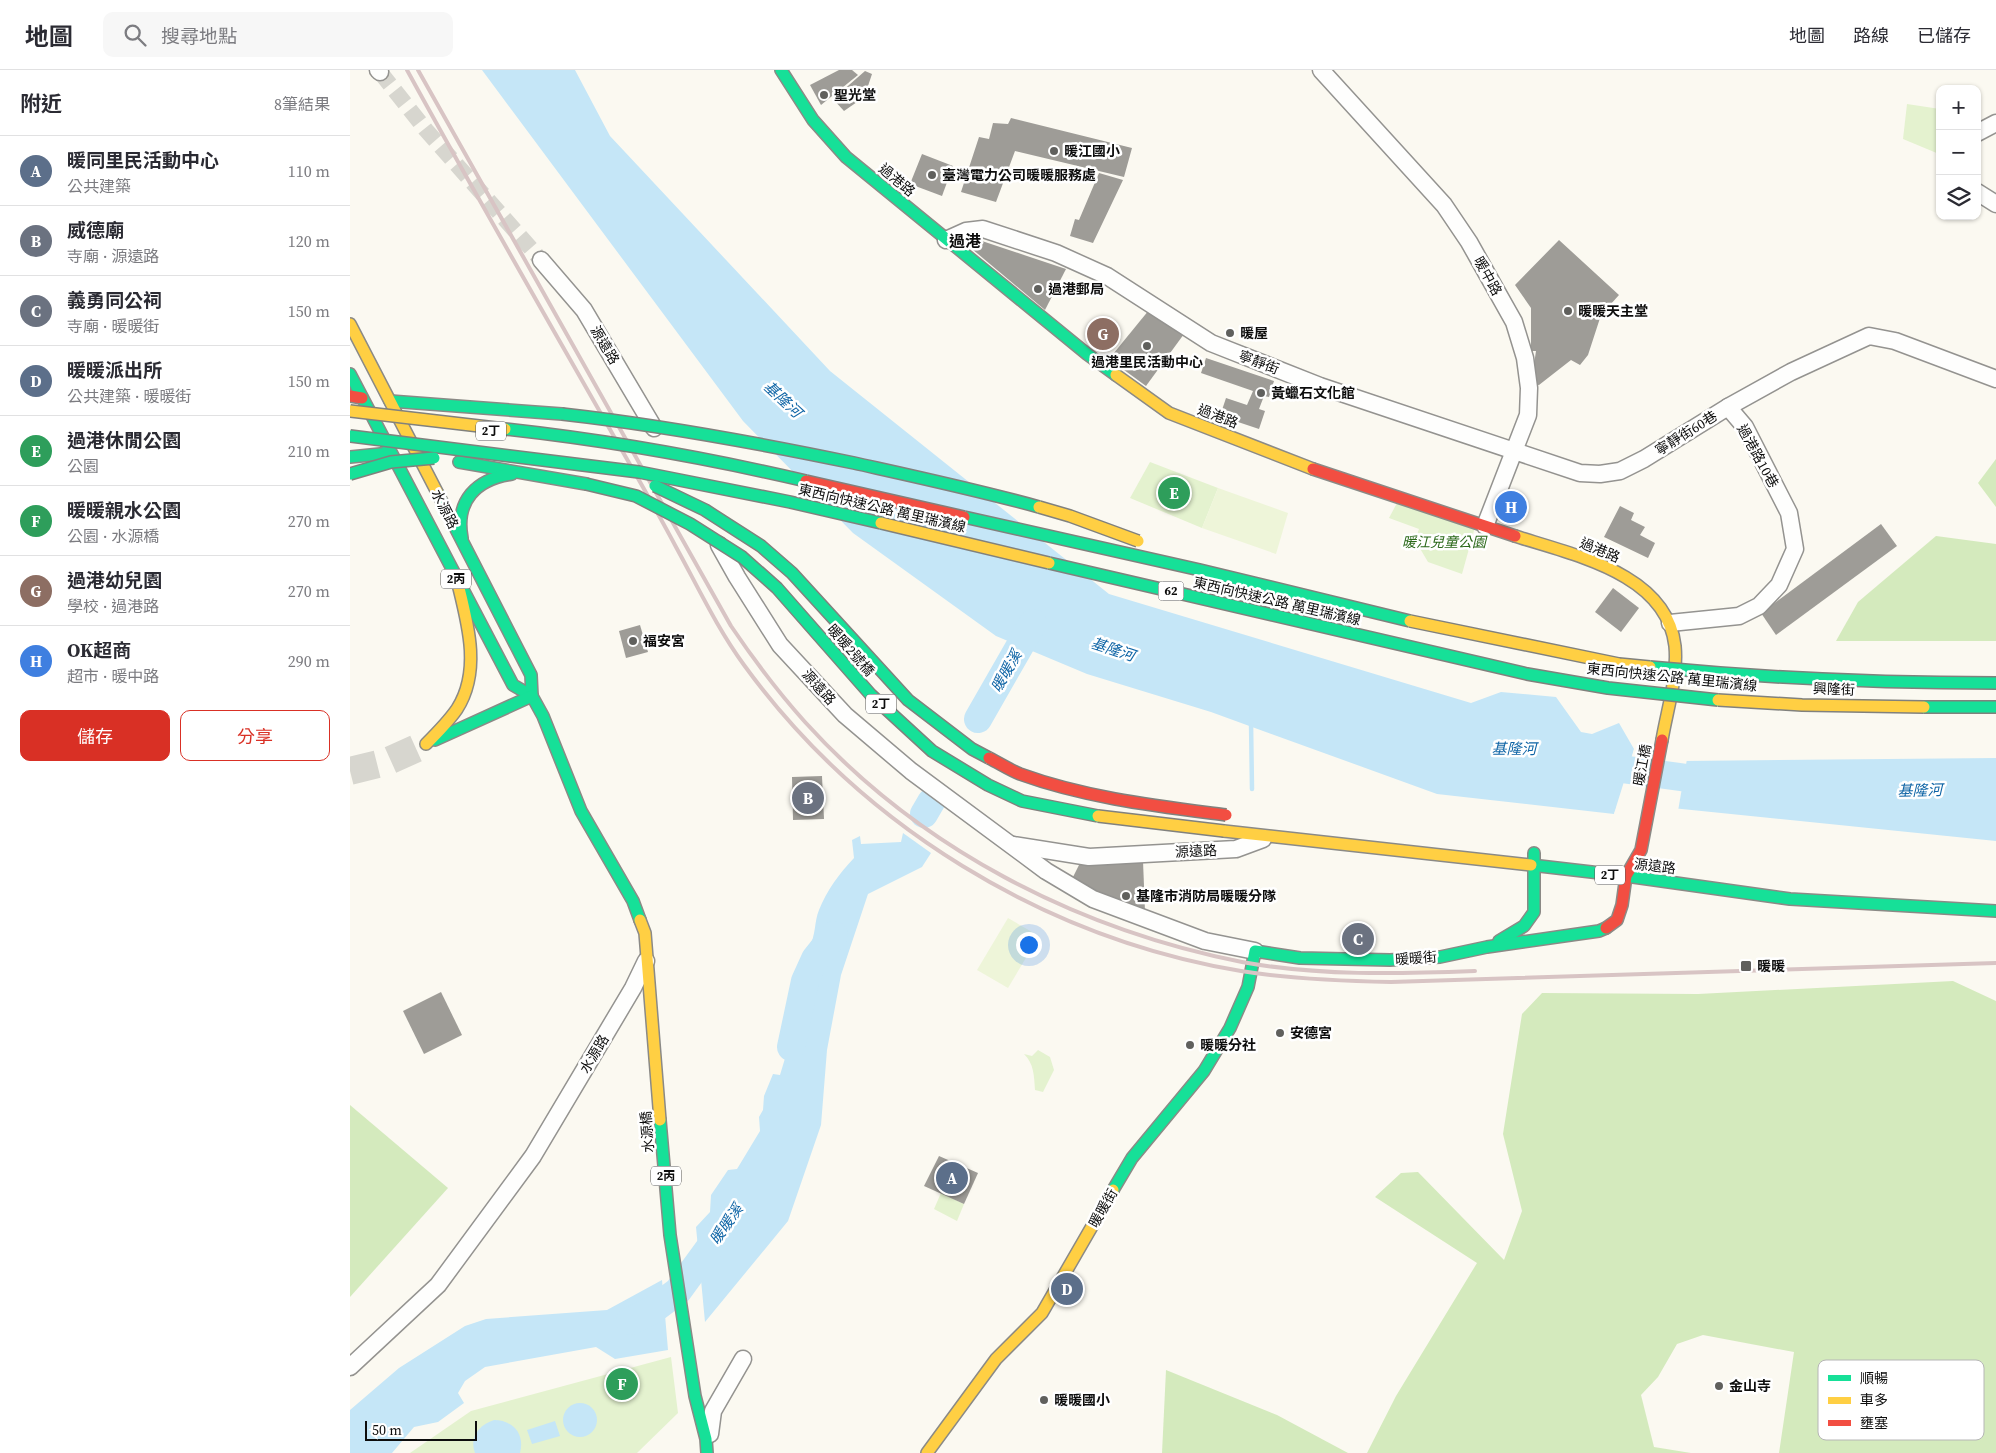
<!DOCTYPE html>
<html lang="zh-TW">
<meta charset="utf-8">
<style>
:root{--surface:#fff;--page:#f7f7f7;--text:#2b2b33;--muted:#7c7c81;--line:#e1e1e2;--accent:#d93025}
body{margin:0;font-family:"Source Serif 4","Noto Sans TC",serif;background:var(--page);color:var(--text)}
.controls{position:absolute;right:15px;top:15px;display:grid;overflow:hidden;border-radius:10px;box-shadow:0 1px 4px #0004}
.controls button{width:45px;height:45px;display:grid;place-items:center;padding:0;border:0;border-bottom:1px solid var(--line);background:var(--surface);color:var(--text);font:25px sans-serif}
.scale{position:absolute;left:15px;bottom:12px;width:112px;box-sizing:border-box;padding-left:5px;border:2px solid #0d0d0d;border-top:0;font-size:14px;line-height:18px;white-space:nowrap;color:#0d0d0d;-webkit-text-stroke:4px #fff;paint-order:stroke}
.you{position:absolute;left:678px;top:874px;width:18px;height:18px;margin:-12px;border:4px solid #fff;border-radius:50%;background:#1a73e8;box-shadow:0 0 0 8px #1a73e833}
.badge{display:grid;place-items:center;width:32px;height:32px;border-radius:50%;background:var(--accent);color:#fff;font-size:16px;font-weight:700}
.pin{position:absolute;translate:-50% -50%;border:2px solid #fff;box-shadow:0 1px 5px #0006}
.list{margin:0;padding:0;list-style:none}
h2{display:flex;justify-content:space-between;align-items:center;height:65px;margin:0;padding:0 20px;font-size:21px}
h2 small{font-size:16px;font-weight:400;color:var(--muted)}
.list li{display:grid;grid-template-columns:32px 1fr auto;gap:15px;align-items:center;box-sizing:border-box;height:70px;padding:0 20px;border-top:1px solid var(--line)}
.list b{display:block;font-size:19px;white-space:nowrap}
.list p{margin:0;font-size:16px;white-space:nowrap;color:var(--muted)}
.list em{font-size:16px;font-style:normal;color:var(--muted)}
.actions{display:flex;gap:10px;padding:15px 20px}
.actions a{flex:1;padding:11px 0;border:1px solid var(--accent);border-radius:10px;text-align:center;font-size:18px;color:var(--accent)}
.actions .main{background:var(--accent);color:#fff}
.icon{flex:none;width:28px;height:28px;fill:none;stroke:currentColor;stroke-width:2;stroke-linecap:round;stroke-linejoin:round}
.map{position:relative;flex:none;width:1646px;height:1383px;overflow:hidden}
header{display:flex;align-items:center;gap:30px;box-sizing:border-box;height:70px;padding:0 25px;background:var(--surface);border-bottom:1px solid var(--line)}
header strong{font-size:24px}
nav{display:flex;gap:28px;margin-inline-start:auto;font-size:18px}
.search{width:350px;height:45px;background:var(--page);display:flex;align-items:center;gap:12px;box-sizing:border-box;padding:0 18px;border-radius:10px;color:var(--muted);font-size:19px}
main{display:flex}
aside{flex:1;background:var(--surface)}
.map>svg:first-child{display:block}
</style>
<header>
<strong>地圖</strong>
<div class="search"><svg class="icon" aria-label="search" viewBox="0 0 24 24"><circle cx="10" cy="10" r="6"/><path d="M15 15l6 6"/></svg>搜尋地點</div>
<nav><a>地圖</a><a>路線</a><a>已儲存</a></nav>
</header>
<main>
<aside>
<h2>附近<small>8筆結果</small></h2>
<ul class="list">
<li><span class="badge" style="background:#5c6f8a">A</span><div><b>暖同里民活動中心</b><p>公共建築</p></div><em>110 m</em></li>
<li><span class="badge" style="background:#6b7280">B</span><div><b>威德廟</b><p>寺廟 · 源遠路</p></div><em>120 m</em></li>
<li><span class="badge" style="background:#6b7280">C</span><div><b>義勇同公祠</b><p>寺廟 · 暖暖街</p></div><em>150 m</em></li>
<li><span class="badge" style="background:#5c6f8a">D</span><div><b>暖暖派出所</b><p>公共建築 · 暖暖街</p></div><em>150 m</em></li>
<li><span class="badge" style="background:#2e9e5b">E</span><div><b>過港休閒公園</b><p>公園</p></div><em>210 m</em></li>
<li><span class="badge" style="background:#2e9e5b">F</span><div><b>暖暖親水公園</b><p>公園 · 水源橋</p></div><em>270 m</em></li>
<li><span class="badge" style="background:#8d6e63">G</span><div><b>過港幼兒園</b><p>學校 · 過港路</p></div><em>270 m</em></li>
<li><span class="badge" style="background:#3f7fe0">H</span><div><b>OK超商</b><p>超市 · 暖中路</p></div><em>290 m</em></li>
</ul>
<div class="actions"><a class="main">儲存</a><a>分享</a></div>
</aside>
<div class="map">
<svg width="1646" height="1383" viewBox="0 0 1646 1383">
<rect width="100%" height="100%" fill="#fbf9f1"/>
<g fill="#e4f2cf">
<polygon points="1557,34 1590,39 1589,84 1553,69"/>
<polygon points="800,392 868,418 852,458 780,428"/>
<polygon points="1047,433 1125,457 1112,504 1078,492 1065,470 1069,459 1039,448"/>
<path d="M688,980L700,987L704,1000L693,1022L685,1020C684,1005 684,994 674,984L682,986Z"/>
<polygon points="591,1123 614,1134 607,1151 584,1139"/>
<polygon points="321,1287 328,1343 287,1383 60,1383 121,1341"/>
</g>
<g fill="#d4eabd">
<polygon points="1646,389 1646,437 1628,413"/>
<polygon points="1586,466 1646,474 1646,571 1486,571 1508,532"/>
<polygon points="1603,911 1646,931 1646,1383 1429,1383 1444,1282 1353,1265 1327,1274 1308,1307 1291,1325 1304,1377 1341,1383 1017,1383 1046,1326 1127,1193 1025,1127 1051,1103 1068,1102 1154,1190 1172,1141 1153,1064 1172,944 1192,923 1348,924"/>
<polygon points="0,1035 98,1118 0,1227"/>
<polygon points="816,1300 927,1345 998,1383 812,1383"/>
</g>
<g fill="#eef5d9">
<polygon points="868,418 938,443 926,484 852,458"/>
<polygon points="658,848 689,866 658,918 627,900"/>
</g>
<g fill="#c5e6f7">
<polygon points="132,0 225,0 260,66 480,301 759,524 1121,633 1151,622 1206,627 1231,662 1242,664 1269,653 1284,679 1276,713 1264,744 1087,724 861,642 737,604 646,566 503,463 393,351"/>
<polygon points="1646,688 1646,771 1322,738 1333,691"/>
<path d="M553,763L581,783L572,797L518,824L491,905L477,980L471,1055L438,1151L355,1252L346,1157L360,1142L361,1125L378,1100L387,1099L410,1061L409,1047L413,1040L414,1026L423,1004L430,1005L463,895L459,877C466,866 464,852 469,840C477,820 489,804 504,788L502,770L510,766L511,774L551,772Z"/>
<polygon points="312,1210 318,1280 265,1289 246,1277 135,1297 115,1311 108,1323 114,1333 88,1352 64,1357 42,1383 0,1383 0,1340 49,1298 115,1256 136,1249 257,1240"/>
<circle cx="230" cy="1350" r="17"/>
<path d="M144,1350C163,1350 175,1364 170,1383H125C119,1367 129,1355 144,1350Z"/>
<polygon points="205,1351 210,1366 182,1374 177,1360"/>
</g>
<g fill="#fbf9f1">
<polygon points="1285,676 1286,679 1279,714 1266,746 1263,747"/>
<polygon points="1333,689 1337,689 1328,741 1321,741 1320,738 1331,691"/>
</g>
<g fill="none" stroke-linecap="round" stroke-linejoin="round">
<polyline stroke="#c5e6f7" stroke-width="4.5" points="901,651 902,719"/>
<g stroke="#c5e6f7" stroke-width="28">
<polyline points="628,649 683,553"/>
<polyline points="1242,695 1366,712"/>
<polyline points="574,744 581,732"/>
<polyline points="441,977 455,911 465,889 484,865"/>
<polyline points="280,1251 304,1239 328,1221 371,1162"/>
</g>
</g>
<g fill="#9e9c97">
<polygon points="489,0 502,0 508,5 471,35 460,15"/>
<polygon points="515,1 522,4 516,22 507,32 494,41 483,29"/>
<polygon points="661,48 782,78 774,107 665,81 646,132 611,122 629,67 639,69 643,53 658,54"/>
<polygon points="572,84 603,96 592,126 560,114"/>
<polygon points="749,103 773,110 743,173 720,166 725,149 729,150"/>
<polygon points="629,170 716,199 695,240 622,179"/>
<polygon points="1209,170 1269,225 1251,245 1238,285 1230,295 1221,290 1189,315 1181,314 1186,281 1181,281 1181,238 1165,215"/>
<polygon points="799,240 834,264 796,316 759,289"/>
<polygon points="856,288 924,311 919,327 914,326 909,339 915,341 909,359 870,346 876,328 897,335 903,321 851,303"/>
<polygon points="1270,436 1284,443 1281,450 1295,457 1290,465 1305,473 1298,488 1254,467"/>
<polygon points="1531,454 1547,476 1426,565 1411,543"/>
<polygon points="1263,518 1289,538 1271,562 1245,542"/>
<polygon points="290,555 298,582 276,588 269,561"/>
<polygon points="472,706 474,749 443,750 442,707"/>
<polygon points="793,791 795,841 721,811 730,793"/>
<polygon points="1002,857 1014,857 1014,882 1003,882"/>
<polygon points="91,922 112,965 74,984 53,941"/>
<polygon points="589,1086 628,1103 614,1134 574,1116"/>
</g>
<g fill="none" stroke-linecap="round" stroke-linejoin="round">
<polyline stroke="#d7d6cf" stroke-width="16" stroke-dasharray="16 8" stroke-linecap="butt" points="30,2 76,60 191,190"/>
<polyline stroke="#d7d6cf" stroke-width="28" stroke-dasharray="28 14" stroke-linecap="butt" points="0,701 36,692 76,674"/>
<g stroke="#949390" stroke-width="19">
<g id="street">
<polyline points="28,0 30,2"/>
<polyline points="971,0 1094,135 1119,172 1164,252 1175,288 1179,318 1178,345 1135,456"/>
<polyline points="1627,63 1646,53"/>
<polyline points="1627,122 1646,134"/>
<polyline points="596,170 616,161 633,159 706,183 757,206 861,273 970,316 1230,403 1250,404 1270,401 1294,389 1378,337"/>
<polyline points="191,190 234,240 304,358"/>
<polyline points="369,475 387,507 430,575 495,645 561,701 696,801 743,829 855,871 905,881"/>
<polyline points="1320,553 1389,546 1409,536 1429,515 1445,479 1439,443 1395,357 1378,337 1441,302 1519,266 1545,271 1646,309"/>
<polyline points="663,775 739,787 886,779 913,769"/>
<polyline points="0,1297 88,1215 183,1086 283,918 296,891"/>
<polyline points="360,1364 363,1341 393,1289"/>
</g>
</g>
<g stroke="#8b8a86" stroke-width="14">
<g id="fast">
<polyline points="431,0 463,50 496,87 737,284 766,305"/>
<polyline points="0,304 163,615 182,626"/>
<polyline points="40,331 212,344"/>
<polyline points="0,387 40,383"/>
<polyline points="109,392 236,414"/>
<polyline points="88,424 181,605 182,626 193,646 231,741 283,831 290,850"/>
<path d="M112,468C105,431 126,409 162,404"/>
<polyline points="85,670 182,626"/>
<polyline points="1181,795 1276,806 1440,829 1646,841"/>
<polyline points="1149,871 1174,856 1184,842 1184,783"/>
<polyline points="310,1050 320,1165 345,1326 356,1369 357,1383"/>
<polyline points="763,1120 782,1088 854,1001 880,958 898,917 905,881 950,888 1040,890 1090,887 1137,877 1249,861 1256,858"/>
</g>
</g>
<g stroke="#8b8a86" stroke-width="14">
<g id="slow">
<polyline points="0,254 88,424"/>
<polyline points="766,305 819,343 963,399"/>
<path d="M1165,466C1223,485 1317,503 1325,576C1328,607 1317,640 1312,670"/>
<path d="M76,674C87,663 98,652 107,639C132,600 117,551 107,510"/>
<polyline points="874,761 1181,795"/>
<polyline points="290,850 295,863 310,1050"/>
<polyline points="577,1383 646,1289 692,1243 763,1120"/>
</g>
</g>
<g stroke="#8b8a86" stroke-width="14">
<g id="jam">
<polyline points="0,326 12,328"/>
<polyline points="963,399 1165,466"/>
<polyline points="1256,858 1267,850 1272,835 1276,806 1291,780 1312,670"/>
</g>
</g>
<use href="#street" stroke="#fefefd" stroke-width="16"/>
<use href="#fast" stroke="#16e098" stroke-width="11"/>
<use href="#slow" stroke="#ffcf43" stroke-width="11"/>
<use href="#jam" stroke="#f24e42" stroke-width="11"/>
<g stroke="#d8c4c4" stroke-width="4">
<path d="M57,0C125,124 196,247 266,370C286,405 307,441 326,477C348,517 367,558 394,595C511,756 694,868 891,901C940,909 991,911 1041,912L1646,893"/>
<path d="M68,0L381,556C404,590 428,622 455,652C569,778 726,859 892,892C969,906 1047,904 1125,901"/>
</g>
<g stroke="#81817d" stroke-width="14" stroke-linecap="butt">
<g id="fast-bridge">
<path d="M212,344C310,355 408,373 504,393C567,407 628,420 689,437"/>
<path d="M155,359C256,370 357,388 456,411"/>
<polyline points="0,366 289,402 440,432 531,453"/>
<polyline points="0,404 41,392 84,388"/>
<polyline points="236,414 286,426 340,454 392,487 427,518 521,625 582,681 638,715 672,731 748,746"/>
<polyline points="305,416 355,440 411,476 442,503 558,630 622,679 639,688"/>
<polyline points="614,447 850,500 1060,551"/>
<polyline points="699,493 1177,604 1258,618 1368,630"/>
<path d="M1300,597C1415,608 1531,613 1646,613"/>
<polyline points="1574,637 1646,637"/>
</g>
</g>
<g stroke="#81817d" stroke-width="14" stroke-linecap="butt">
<g id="slow-bridge">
<polyline points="0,341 155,359"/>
<polyline points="689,437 720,446 788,471"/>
<polyline points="531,453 699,493"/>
<polyline points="1060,551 1269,594 1300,597"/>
<polyline points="1368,630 1452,635 1574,637"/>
<polyline points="748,746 874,761"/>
</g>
</g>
<g stroke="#81817d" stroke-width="14" stroke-linecap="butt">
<g id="jam-bridge">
<polyline points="456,411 614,447"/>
<path d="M639,688C649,693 660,700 670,704C736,728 807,736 876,745"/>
</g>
</g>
<use href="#fast-bridge" stroke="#16e098" stroke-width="11"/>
<use href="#slow-bridge" stroke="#ffcf43" stroke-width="11"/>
<use href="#jam-bridge" stroke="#f24e42" stroke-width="11"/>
</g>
<g fill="#60605d" stroke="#fff" stroke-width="2">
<circle cx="474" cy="25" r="5"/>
<circle cx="704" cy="81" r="5"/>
<circle cx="582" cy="105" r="5"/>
<circle cx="688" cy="219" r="5"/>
<circle cx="1218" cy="241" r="5"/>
<circle cx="880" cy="263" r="5"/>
<circle cx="797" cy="276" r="5"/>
<circle cx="911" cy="323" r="5"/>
<circle cx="283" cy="571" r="5"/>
<circle cx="776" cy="826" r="5"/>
<rect x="1390" y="890" width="12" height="12" rx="2.5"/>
<circle cx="930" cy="963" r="5"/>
<circle cx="840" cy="975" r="5"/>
<circle cx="1369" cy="1316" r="5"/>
<circle cx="694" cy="1330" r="5"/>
</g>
<g text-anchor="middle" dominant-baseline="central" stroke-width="5" stroke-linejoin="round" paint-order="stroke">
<g fill="#fff" stroke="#565656" stroke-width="1">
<rect x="126" y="351.5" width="30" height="19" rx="4"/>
<rect x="91" y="499.5" width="30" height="19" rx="4"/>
<rect x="808.5" y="511.5" width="25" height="19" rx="4"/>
<rect x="516" y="624.5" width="30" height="19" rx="4"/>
<rect x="1245" y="795.5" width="30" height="19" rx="4"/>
<rect x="301" y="1096.5" width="30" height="19" rx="4"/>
</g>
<g font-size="12" font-weight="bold" fill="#0d0d0d">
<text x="141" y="361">2丁</text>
<text x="106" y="509">2丙</text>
<text x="821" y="521">62</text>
<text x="531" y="634">2丁</text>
<text x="1260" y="805">2丁</text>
<text x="316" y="1106">2丙</text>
</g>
<g font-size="14" font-weight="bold" fill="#0d0d0d" stroke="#fff" text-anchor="start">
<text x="484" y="25">聖光堂</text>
<text x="714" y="81">暖江國小</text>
<text x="592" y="105">臺灣電力公司暖暖服務處</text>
<text x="698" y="219">過港郵局</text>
<text x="1228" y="241">暖暖天主堂</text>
<text x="890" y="263">暖屋</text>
<text x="797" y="292" text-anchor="middle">過港里民活動中心</text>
<text x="921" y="323">黃蠟石文化館</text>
<text x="293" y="571">福安宮</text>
<text x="786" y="826">基隆市消防局暖暖分隊</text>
<text x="1407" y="896">暖暖</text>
<text x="940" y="963">安德宮</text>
<text x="850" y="975">暖暖分社</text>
<text x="1379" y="1316">金山寺</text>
<text x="704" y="1330">暖暖國小</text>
</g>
<g font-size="14" fill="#0d0d0d" stroke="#fff">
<text transform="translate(547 110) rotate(40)">過港路</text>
<text transform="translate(1138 206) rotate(61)">暖中路</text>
<text transform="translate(255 275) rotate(59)">源遠路</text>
<text transform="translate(909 292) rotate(21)">寧靜街</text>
<text transform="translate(868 346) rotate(21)">過港路</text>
<text transform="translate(1336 363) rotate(-32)">寧靜街60巷</text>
<text transform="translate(1408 386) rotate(61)">過港路10巷</text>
<text transform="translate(532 438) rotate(13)">東西向快速公路 萬里瑞濱線</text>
<text transform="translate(95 439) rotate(63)">水源路</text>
<text transform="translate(1250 480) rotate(23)">過港路</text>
<text transform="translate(927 531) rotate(13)">東西向快速公路 萬里瑞濱線</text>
<text transform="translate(501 580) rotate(49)">暖暖2號橋</text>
<text transform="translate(1322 607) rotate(6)">東西向快速公路 萬里瑞濱線</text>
<text transform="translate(469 617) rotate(48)">源遠路</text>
<text transform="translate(1484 619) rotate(2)">興隆街</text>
<text transform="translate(1292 695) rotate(-79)">暖江橋</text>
<text transform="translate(846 781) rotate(-3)">源遠路</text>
<text transform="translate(1305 796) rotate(7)">源遠路</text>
<text transform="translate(1066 888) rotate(-4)">暖暖街</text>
<text transform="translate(244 984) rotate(-59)">水源路</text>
<text transform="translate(297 1062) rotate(-94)">水源橋</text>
<text transform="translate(753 1138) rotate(-60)">暖暖街</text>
</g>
<g font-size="14" font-style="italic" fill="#2a6819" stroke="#fff">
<text x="1094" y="472">暖江兒童公園</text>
</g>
<g font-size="15" font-style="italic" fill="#0f65a6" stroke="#fff">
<text transform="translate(433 329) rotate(43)">基隆河</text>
<text transform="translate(763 579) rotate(18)">基隆河</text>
<text transform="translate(656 601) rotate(-60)">暖暖溪</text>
<text x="1164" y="678">基隆河</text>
<text transform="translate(1570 720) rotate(-1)">基隆河</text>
<text transform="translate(376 1154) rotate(-55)">暖暖溪</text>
</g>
<g font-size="16" font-weight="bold" fill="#0d0d0d" stroke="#fff">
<text x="615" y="171">過港</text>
</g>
</g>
<rect x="1468" y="1290" width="166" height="80" rx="8" fill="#fff" stroke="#b6b6b6" stroke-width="1"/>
<rect x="1478" y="1305" width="23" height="6" fill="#16e098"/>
<rect x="1478" y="1327" width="23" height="7" fill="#ffcf43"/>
<rect x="1478" y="1350" width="23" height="6" fill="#f24e42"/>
<g font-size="14" fill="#0d0d0d">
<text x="1510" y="1313">順暢</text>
<text x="1510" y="1335">車多</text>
<text x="1510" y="1358">壅塞</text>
</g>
</svg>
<div class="controls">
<button>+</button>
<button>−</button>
<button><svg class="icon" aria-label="layers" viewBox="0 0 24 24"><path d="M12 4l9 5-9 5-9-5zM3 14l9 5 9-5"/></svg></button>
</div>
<div class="scale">50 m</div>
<div class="you"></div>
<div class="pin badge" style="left:602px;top:1108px;background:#5c6f8a">A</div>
<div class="pin badge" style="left:458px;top:728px;background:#6b7280">B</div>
<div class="pin badge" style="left:1008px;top:869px;background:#6b7280">C</div>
<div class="pin badge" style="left:717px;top:1219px;background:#5c6f8a">D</div>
<div class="pin badge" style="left:824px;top:423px;background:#2e9e5b">E</div>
<div class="pin badge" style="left:272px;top:1314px;background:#2e9e5b">F</div>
<div class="pin badge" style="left:753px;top:264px;background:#8d6e63">G</div>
<div class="pin badge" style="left:1161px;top:437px;background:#3f7fe0">H</div>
</div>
</main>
